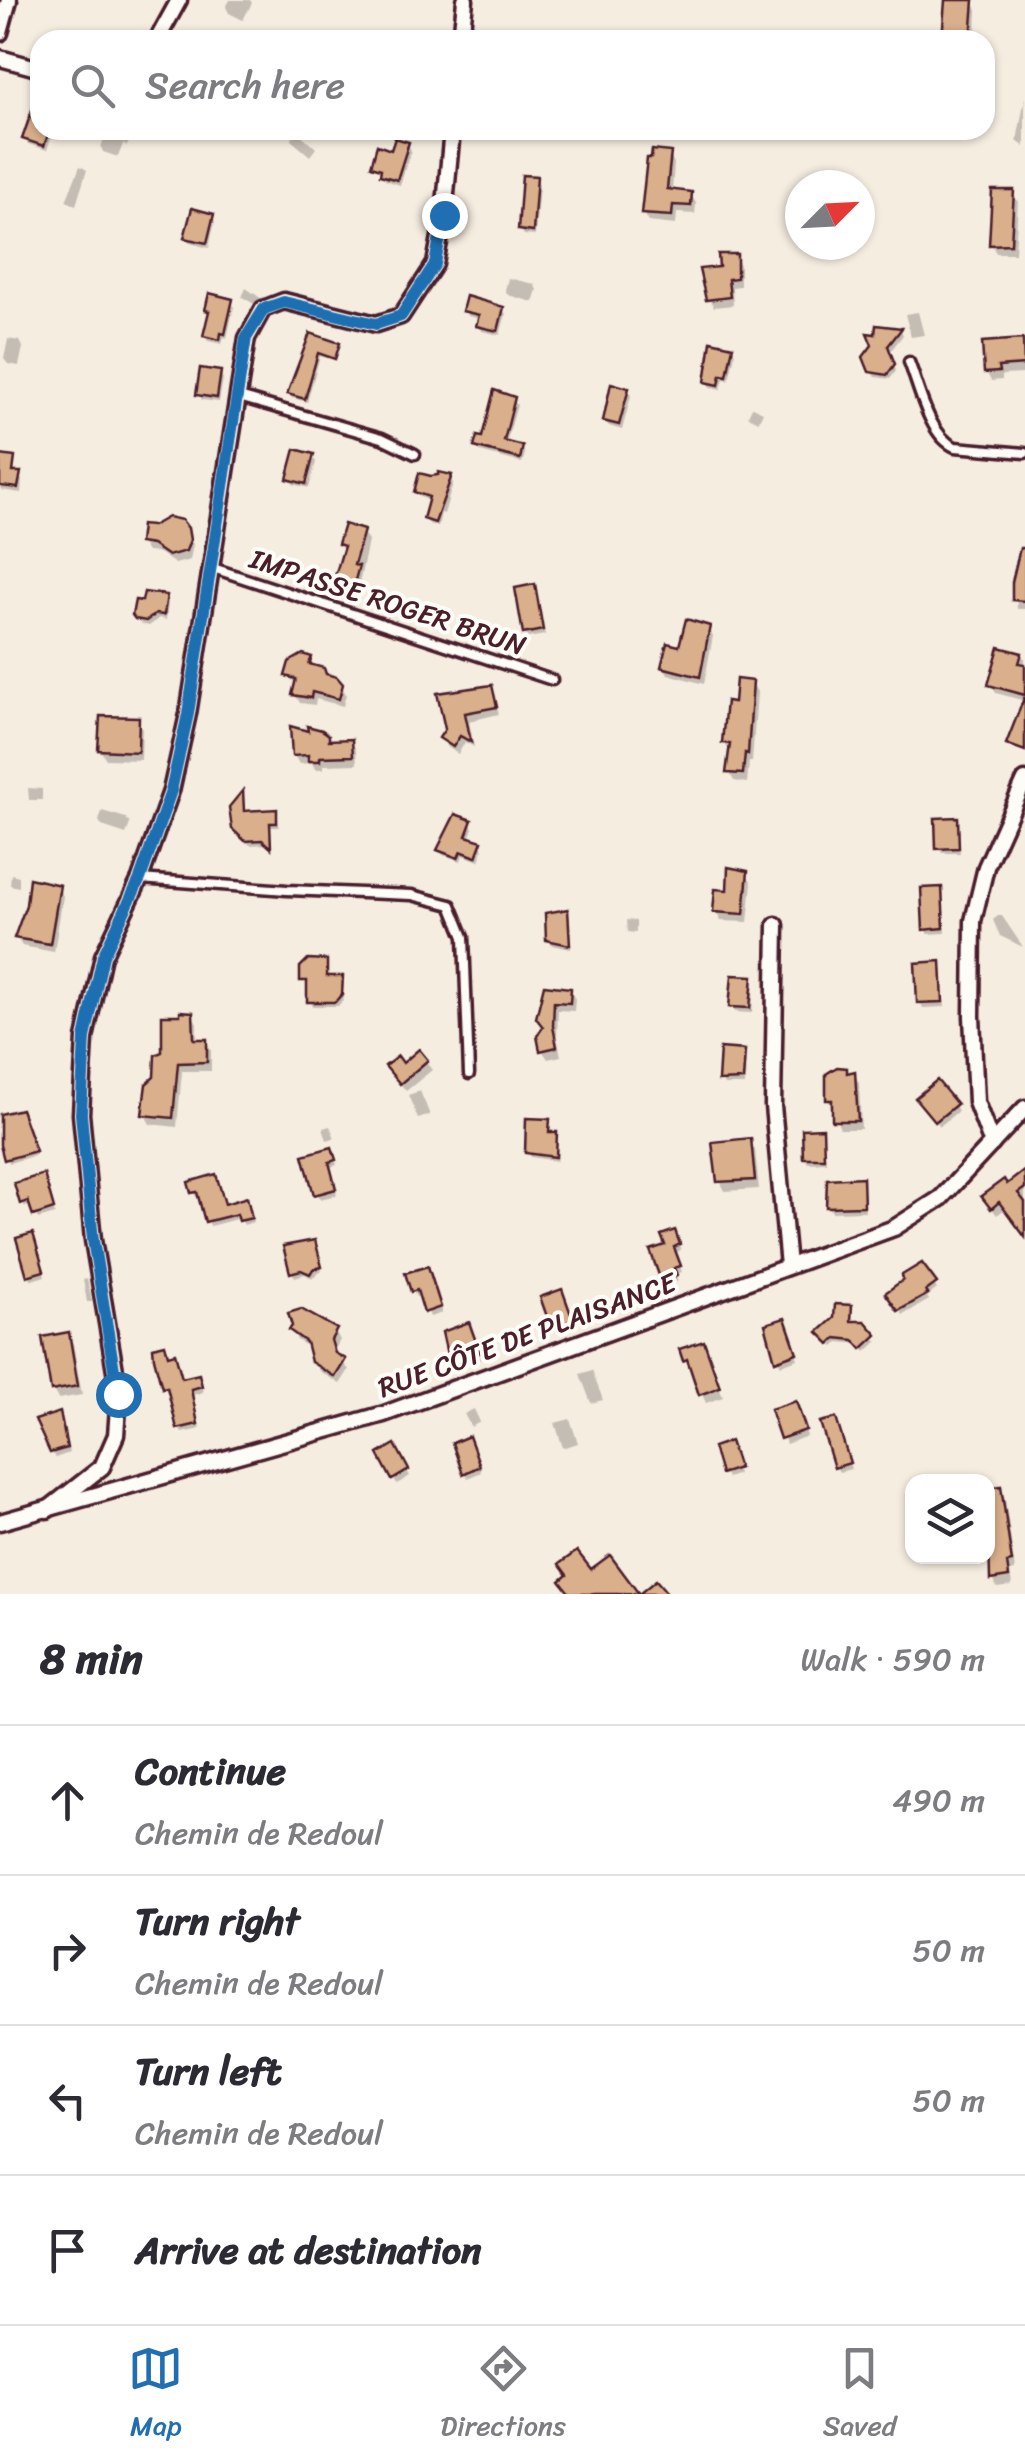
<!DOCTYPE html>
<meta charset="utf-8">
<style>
:root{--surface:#fff;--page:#f7f7f7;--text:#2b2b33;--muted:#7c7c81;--line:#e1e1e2;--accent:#1f6fb2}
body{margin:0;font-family:Sriracha,sans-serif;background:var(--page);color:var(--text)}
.controls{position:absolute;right:30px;bottom:30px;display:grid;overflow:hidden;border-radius:20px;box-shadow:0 2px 8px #0004}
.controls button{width:90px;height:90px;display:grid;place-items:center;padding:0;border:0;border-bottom:2px solid var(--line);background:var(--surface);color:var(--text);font:50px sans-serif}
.compass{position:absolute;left:785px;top:170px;width:90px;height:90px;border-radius:50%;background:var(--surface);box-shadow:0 2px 8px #0004;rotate:66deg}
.stop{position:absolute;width:30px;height:30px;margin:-22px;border:8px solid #1f6fb2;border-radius:50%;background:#fff}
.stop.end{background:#1f6fb2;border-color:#fff;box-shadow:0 2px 10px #0008}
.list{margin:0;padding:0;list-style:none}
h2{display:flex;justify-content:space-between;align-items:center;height:130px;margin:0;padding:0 40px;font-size:42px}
h2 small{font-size:32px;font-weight:400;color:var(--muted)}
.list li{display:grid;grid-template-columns:65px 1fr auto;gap:30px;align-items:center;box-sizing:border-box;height:150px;padding:0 40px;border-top:2px solid var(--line)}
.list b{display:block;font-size:38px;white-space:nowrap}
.list p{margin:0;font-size:32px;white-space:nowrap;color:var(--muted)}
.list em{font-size:32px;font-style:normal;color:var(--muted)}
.icon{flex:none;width:55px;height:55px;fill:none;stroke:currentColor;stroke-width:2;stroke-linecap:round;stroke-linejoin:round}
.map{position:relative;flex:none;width:1025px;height:1594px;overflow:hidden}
.search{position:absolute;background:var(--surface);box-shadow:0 2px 8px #0004;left:30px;right:30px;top:30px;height:110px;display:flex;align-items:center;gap:25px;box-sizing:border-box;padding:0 35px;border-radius:30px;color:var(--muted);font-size:38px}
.sheet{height:730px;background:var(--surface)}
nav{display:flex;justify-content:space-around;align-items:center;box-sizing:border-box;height:140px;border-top:2px solid var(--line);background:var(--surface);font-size:28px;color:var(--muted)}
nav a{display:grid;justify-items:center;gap:5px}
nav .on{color:var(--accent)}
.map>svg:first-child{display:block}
</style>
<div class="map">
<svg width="1025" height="1594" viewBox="0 0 1025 1594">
<rect width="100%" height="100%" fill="#f6ede1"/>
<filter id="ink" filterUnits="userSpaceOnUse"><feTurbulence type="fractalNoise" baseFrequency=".01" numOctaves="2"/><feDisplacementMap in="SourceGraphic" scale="20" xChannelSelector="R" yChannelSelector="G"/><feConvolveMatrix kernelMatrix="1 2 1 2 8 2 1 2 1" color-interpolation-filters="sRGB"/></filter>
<g filter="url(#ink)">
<g fill="#0003">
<polygon points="230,0 250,0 252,3 243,20 229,13 226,7"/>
<polygon points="947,1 973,2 977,10 976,33 980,40 942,40"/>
<polygon points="103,32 116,35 118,40 101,40"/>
<polygon points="1025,97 1025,147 1017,141"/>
<polygon points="36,106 40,108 40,130 54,130 47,150 28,144 25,138"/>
<polygon points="107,130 131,130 133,133 127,146 123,144 118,157 103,152 101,147"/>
<polygon points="297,131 316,148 310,156 291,140"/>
<polygon points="408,144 411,150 400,185 385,180 383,173 374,165"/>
<polygon points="669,154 674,163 672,192 690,194 696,203 695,214 677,213 676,225 648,222 643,213"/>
<polygon points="80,166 87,170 76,205 66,201"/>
<polygon points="536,179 539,184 535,236 524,235 521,230"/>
<polygon points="1013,193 1018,202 1015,253 996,253 991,244"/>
<polygon points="212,216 215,221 209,248 190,243 186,238"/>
<polygon points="735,256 740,265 740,286 732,287 733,305 714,307 709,299"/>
<polygon points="508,278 534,284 537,290 533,302 508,295 505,290"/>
<polygon points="246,288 262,299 263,300 256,305 242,297"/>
<polygon points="231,301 234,307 227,338 224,337 222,344 208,341 205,336 211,315 207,310"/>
<polygon points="502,309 506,314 500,335 482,331 480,319 468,316 464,310"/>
<polygon points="918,312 924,335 911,337 905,314"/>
<polygon points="878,328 901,330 903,335 889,353 896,371 890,379 875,377 871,371"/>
<polygon points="311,336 338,345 340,349 336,361 320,356 307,402 292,398 290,394"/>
<polygon points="8,339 20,341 23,347 19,366 8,364 4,359"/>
<polygon points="1021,342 1025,348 1025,374 1002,375 1002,380 991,381 986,372"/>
<polygon points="732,348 735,354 729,380 724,379 721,389 710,387 707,381"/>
<polygon points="220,373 223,379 219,402 202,400 199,394"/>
<polygon points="628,390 631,396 622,430 609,426 605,421"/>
<polygon points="513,399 517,405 506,444 522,448 525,454 522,463 480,452 477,447"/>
<polygon points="752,407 763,412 759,421 748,416"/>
<polygon points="312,456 316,462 309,488 293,484 290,479"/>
<polygon points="0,457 13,459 15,474 22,480 21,493 1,490"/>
<polygon points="450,477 453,483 444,514 441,513 438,527 429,524 425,519 430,501 420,497 417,492"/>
<polygon points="180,522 193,544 190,560 175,564 159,553 147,552 141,543"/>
<polygon points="362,532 368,541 356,599 340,595 335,586 345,551 341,544"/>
<polygon points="1025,555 1025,609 1017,609 1015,582"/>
<polygon points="534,587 545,635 528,638 525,633"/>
<polygon points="165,598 168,603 166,620 159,618 149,626 141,624 135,615"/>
<polygon points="709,628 713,636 704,684 668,674 663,666"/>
<polygon points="1001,650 1025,658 1025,701 996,693 991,684"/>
<polygon points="310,659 316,669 341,685 346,694 343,706 316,699 315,705 300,703 295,695 297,685 288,676"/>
<polygon points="752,683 757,692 752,762 749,762 747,783 734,781 729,772 730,752 724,742 736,705"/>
<polygon points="491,687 499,714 469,721 474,747 465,742 458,754 446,746 442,738 447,729"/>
<polygon points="137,720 142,729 141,760 106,759 100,750"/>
<polygon points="327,736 330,742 351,741 356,750 357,764 324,765 324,769 315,769 312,763 299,764 294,755"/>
<polygon points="28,788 42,789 42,800 29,800"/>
<polygon points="243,794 245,813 276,812 278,817 279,827 271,827 272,848 267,844 250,845 237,834"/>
<polygon points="102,811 126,818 130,824 126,834 102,826 99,821"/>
<polygon points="956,820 960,853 942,853 939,848"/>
<polygon points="470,822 473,828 469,839 480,843 483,849 479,861 463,855 461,861 443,855 440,850"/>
<polygon points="746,873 752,883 748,922 721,921 716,912"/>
<polygon points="11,874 19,876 19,887 10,885"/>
<polygon points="58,887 63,896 54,952 22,946 17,938"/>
<polygon points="941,889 946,933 928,934 925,929"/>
<polygon points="567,912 570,917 571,949 552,945 548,940"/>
<polygon points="998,916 1002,916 1023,947 1000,936 993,920"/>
<polygon points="626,920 636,921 636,933 627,932"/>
<polygon points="326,962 328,978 341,978 344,983 343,1000 338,1006 312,1006 310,985 303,980"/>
<polygon points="939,964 945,1007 923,1008 920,1002"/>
<polygon points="751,979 754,984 752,1013 735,1012 732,1006"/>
<polygon points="546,988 570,990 575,999 574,1011 558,1010 557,1037 561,1056 548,1059 542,1050"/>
<polygon points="192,1014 197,1023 197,1041 206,1041 211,1050 211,1071 182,1071 177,1127 150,1124 145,1115 157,1078"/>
<polygon points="743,1052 746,1058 745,1085 724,1085 721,1080"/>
<polygon points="419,1053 432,1070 406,1091 394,1076"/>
<polygon points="846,1070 849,1076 854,1074 859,1083 861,1129 840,1129 828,1099"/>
<polygon points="420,1091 430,1115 418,1119 408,1095"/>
<polygon points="922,1104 955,1105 958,1111 940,1126"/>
<polygon points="22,1116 36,1155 9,1163 0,1117"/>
<polygon points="548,1121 551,1134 558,1139 557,1161 531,1157 528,1152"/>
<polygon points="330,1126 335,1138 327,1140 323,1128"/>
<polygon points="822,1131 826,1162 808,1163 805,1158"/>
<polygon points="749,1141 755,1150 759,1189 725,1191 720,1181"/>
<polygon points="334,1156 337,1165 330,1167 337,1195 320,1199 307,1157"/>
<polygon points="861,1180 865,1211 832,1212 829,1207"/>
<polygon points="45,1182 55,1214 38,1219 32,1205 25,1207 23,1203"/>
<polygon points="191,1183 225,1206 248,1205 253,1222 244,1225 240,1218 210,1226 201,1195 196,1197"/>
<polygon points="1025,1183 1025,1199 1022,1201 1025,1206 1025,1235 1005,1209 997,1215 989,1205 1007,1187"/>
<polygon points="677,1238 681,1250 675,1253 682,1272 675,1274 678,1281 666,1286 654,1252"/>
<polygon points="34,1241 45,1276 32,1280 29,1275"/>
<polygon points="316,1247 322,1271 312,1278 305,1274 295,1277 292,1272"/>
<polygon points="921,1266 937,1289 927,1297 929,1300 903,1315 889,1294"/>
<polygon points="430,1274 442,1313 430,1317 422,1295 416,1297 413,1291"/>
<polygon points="87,1279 92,1302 87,1302 83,1280"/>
<polygon points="563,1297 574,1326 557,1333 543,1298"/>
<polygon points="851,1307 853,1324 878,1341 866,1352 859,1344 839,1342 834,1347 824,1337"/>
<polygon points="787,1326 798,1359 781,1365 778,1360"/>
<polygon points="292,1330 335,1331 340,1340 334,1351 349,1370 340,1384 319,1371 310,1348 297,1340"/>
<polygon points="471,1331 481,1359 459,1367 451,1358"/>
<polygon points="68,1335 73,1344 82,1395 58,1399 53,1390"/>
<polygon points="682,1351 708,1353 723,1397 706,1403"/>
<polygon points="168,1358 182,1380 200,1382 203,1392 192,1395 200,1429 182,1433 179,1428 171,1391 167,1392 164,1387"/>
<polygon points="592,1370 603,1400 591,1403 580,1374"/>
<polygon points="474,1409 480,1422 471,1427 464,1414"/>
<polygon points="798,1409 807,1436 786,1444 774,1411"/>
<polygon points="570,1419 578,1443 563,1448 555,1423"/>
<polygon points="61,1420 69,1453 55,1458 52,1452"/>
<polygon points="838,1426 851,1469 839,1472 836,1467"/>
<polygon points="471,1444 481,1472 468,1478 460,1463"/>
<polygon points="729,1446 738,1474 727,1478 724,1472"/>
<polygon points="394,1447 410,1476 397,1484 381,1455"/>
<polygon points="1000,1489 1005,1498 1015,1571 1010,1572 1012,1586 997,1588 992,1579 988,1544 988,1491"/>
</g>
<g fill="#daaf8b" stroke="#4a1f2b" stroke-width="2.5">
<polygon points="945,0 974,0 971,40 942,40"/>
<polygon points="38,93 40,130 50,130 44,146 22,139"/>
<polygon points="395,138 409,142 397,180 380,175 381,169 371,166 377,145 391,150"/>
<polygon points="652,150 671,152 667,189 692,192 691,206 673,205 672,216 641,214 647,158 651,158"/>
<polygon points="522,175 537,176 533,232 518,230"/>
<polygon points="992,190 1014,190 1011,244 989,245"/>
<polygon points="192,208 214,214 207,243 184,238"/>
<polygon points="718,254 737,254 737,278 728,279 730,297 706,300 699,269 719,267"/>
<polygon points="209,293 233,299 225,334 221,333 220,340 203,336 209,311 205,310"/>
<polygon points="466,296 504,307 498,331 476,326 479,315 462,311"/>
<polygon points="876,325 902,328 888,346 895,364 887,375 869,372 863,357 872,345 867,333 875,334"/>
<polygon points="310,333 340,343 335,359 318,353 305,399 287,394"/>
<polygon points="1023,339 1024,365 998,367 999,372 984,373 982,342"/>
<polygon points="711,341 733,346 727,376 721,375 719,385 705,382"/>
<polygon points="200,368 221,371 217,398 196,395"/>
<polygon points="611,383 629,388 619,425 603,421"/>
<polygon points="494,390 515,397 504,441 523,446 520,459 474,447 477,436 482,437"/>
<polygon points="295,449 314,454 306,484 287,479"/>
<polygon points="0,455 15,457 13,472 21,472 18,488 0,486"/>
<polygon points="438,472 452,475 435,523 423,519 429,497 414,492 419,473 431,476 438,475"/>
<polygon points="168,517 182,520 188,528 190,540 186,551 168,556 152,545 139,543 141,525 152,526"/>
<polygon points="344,524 364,530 354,565 359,566 352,591 332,586 344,546 338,544"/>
<polygon points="1020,548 1025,548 1025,601 1012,600 1012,582"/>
<polygon points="535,584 543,630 523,634 515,588"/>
<polygon points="144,592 167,595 164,615 156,614 146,621 135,619 132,615 135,600 142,601"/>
<polygon points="686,619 710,626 700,677 661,667 667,643 679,646"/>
<polygon points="999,647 1022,653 1019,663 1025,664 1025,695 988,685"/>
<polygon points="303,654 312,657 309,664 324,668 326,674 337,677 343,684 339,699 312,692 311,698 292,695 296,679 285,676 289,662"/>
<polygon points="736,679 753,681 748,754 745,753 743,774 726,773 730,744 722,743 726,701 734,702"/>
<polygon points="492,685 497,707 465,713 471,742 460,736 453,747 439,738 445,729 437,693"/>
<polygon points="1024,698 1025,698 1025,751 1006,744"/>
<polygon points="100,716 139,717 138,752 98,750"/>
<polygon points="290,726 308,731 307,726 322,730 329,735 329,740 352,739 353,756 320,757 320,761 308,761 308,755 292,756"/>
<polygon points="243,790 244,811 277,809 277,823 270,823 271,848 262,840 245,841 232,829 229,807"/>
<polygon points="455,814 472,820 466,836 482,841 476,857 461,851 458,858 437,850"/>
<polygon points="958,817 959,848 936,849 935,818"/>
<polygon points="728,867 748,871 744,914 713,912 715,889 727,890"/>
<polygon points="29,878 60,885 50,944 14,938 26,905"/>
<polygon points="942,887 944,928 923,930 921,888"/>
<polygon points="568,909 570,945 546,940 545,913"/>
<polygon points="308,959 327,960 327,976 343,976 342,994 335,1002 307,1002 307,981 300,981 300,967"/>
<polygon points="941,961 943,1002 917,1003 915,963"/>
<polygon points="732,975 753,976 750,1008 729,1007"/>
<polygon points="544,985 571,988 570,1003 554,1002 553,1026 557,1047 540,1051 537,1036 543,1027 536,1018"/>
<polygon points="180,1011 193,1012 194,1039 207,1039 207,1062 178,1063 173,1118 142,1115 146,1084 154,1077 155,1055 162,1052 162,1015 180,1015"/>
<polygon points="720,1048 745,1050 743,1080 718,1081"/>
<polygon points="419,1049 428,1060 400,1084 385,1066 398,1056 403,1063"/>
<polygon points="837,1067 847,1068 847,1073 855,1071 858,1121 832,1121 832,1100 826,1100 826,1074"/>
<polygon points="937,1080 957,1104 935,1122 915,1098"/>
<polygon points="21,1109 36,1151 4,1160 0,1145 0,1114"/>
<polygon points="526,1118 550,1119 549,1132 557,1132 556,1157 525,1153"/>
<polygon points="823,1128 824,1158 803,1158 802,1129"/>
<polygon points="751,1138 755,1180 717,1182 712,1142"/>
<polygon points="332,1147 336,1160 329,1162 336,1189 314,1195 303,1155"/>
<polygon points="1025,1170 1025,1188 1018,1193 1025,1202 1025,1237 999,1202 991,1209 981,1196 1004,1179 1007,1184"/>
<polygon points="44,1174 54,1209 33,1216 28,1201 20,1204 14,1183"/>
<polygon points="216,1174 225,1204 247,1197 252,1218 239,1221 237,1214 205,1222 197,1192 191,1193 188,1182"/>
<polygon points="863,1177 864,1206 826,1207 827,1179"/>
<polygon points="675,1230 680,1244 674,1247 681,1266 674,1268 677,1275 661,1281 650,1250 665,1245 661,1235"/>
<polygon points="33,1233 44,1271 27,1276 16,1238"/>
<polygon points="315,1240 322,1267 313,1269 310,1274 301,1270 290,1273 283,1246"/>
<polygon points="922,1263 937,1283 926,1291 928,1294 898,1311 885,1293 903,1280 902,1275"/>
<polygon points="428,1266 441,1307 424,1313 417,1290 411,1292 405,1273"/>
<polygon points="562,1289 573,1320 551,1328 540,1297"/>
<polygon points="835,1304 852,1305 851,1321 865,1321 877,1335 862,1349 854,1340 836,1338 830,1344 818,1332 834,1318"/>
<polygon points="301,1309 337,1329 331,1340 335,1353 346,1359 335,1377 311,1362 306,1342 289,1330 292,1326 288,1313"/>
<polygon points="785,1318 797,1353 775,1361 765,1324"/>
<polygon points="469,1322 480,1353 453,1363 452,1358 448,1359 442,1332"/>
<polygon points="69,1332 78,1386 51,1391 42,1337"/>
<polygon points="704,1341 720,1387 699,1395 687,1359 683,1361 679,1349"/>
<polygon points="165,1344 168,1355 175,1353 182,1378 199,1374 202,1386 191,1389 198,1424 177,1429 167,1387 162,1388 154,1358 153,1347"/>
<polygon points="796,1401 806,1430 780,1439 770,1409"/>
<polygon points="60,1412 67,1448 50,1453 35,1420"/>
<polygon points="836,1418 850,1463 834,1468 820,1422"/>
<polygon points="469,1436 480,1466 463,1474 452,1443"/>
<polygon points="730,1441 739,1468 721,1474 713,1447"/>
<polygon points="395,1444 409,1470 392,1480 378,1454"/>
<polygon points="1001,1486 1012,1562 1007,1563 1009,1577 990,1580 988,1488"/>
<polygon points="577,1551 591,1569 610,1555 639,1594 656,1580 668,1594 570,1594 560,1581 567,1575 559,1564"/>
</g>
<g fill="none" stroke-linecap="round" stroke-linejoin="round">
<g stroke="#4a1f2b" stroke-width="15">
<g id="service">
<path d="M909,362C919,387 929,436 955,447L1025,453"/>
<polyline points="239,397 382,438 415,454"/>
<polyline points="210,567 552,680"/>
<polyline points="140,879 287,890 412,895 451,905 464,937 469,1074"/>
</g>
</g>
<g stroke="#4a1f2b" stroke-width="21">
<g id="minor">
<polyline points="0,33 9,0"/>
<polyline points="157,40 179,0"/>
<polyline points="461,40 465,0"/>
<polyline points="0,58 40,69"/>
<polyline points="776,925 773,1106 788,1266"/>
<polyline points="992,1144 976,1102 972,1016 973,921 986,867 1025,780"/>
<polyline points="47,1510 102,1467 116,1435 119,1394 93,1240 81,1114 85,1038 103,956 140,879 171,791 188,714 247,338 263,309 284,301 376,324 401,316 435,264 444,215 452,130"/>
<polyline points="0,1522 384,1414 894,1228 941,1198 1025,1108"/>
</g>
</g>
<use href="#service" stroke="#fdfcf7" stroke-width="8"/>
<use href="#minor" stroke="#fdfcf7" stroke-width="14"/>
</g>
</g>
<g fill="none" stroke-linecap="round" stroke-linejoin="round" filter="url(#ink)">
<polyline stroke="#1f6fb2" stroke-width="12" points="118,1394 93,1240 81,1114 85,1038 103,956 140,879 171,791 188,714 246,338 264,309 284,302 376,324 401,316 435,264 444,215"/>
</g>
<g text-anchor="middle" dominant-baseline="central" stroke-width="8" stroke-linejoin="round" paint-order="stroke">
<g font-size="28" fill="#4a1f2b" stroke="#fdfcf7">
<text transform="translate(388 602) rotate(18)">IMPASSE ROGER BRUN</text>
<text transform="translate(527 1335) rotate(-20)">RUE CÔTE DE PLAISANCE</text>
</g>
</g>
</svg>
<div class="controls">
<button><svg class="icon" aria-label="layers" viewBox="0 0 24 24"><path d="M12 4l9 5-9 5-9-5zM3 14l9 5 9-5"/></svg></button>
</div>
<svg class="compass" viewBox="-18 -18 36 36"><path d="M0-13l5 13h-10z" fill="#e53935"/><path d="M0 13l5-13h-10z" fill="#7c7c81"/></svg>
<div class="stop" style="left:118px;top:1394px"></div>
<div class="stop end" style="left:444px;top:215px"></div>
<div class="search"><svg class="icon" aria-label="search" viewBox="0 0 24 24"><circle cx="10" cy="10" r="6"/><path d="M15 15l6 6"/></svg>Search here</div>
</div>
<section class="sheet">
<h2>8 min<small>Walk · 590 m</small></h2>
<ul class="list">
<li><svg class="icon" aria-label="ahead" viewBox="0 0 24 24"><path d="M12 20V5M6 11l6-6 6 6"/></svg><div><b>Continue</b><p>Chemin de Redoul</p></div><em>490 m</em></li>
<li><svg class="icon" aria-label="right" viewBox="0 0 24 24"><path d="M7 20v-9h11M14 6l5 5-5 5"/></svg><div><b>Turn right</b><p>Chemin de Redoul</p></div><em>50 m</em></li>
<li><svg class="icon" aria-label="left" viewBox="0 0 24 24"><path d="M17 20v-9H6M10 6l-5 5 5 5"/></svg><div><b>Turn left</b><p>Chemin de Redoul</p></div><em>50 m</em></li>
<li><svg class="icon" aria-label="arrive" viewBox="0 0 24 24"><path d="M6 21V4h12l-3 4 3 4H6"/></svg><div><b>Arrive at destination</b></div></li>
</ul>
</section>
<nav>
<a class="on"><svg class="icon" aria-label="map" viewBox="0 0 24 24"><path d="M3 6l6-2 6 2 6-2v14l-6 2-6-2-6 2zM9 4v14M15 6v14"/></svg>Map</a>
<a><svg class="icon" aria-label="directions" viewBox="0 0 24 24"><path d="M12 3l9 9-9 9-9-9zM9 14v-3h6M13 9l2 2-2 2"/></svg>Directions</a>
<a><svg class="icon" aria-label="saved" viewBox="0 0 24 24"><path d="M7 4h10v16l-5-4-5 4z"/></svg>Saved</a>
</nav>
